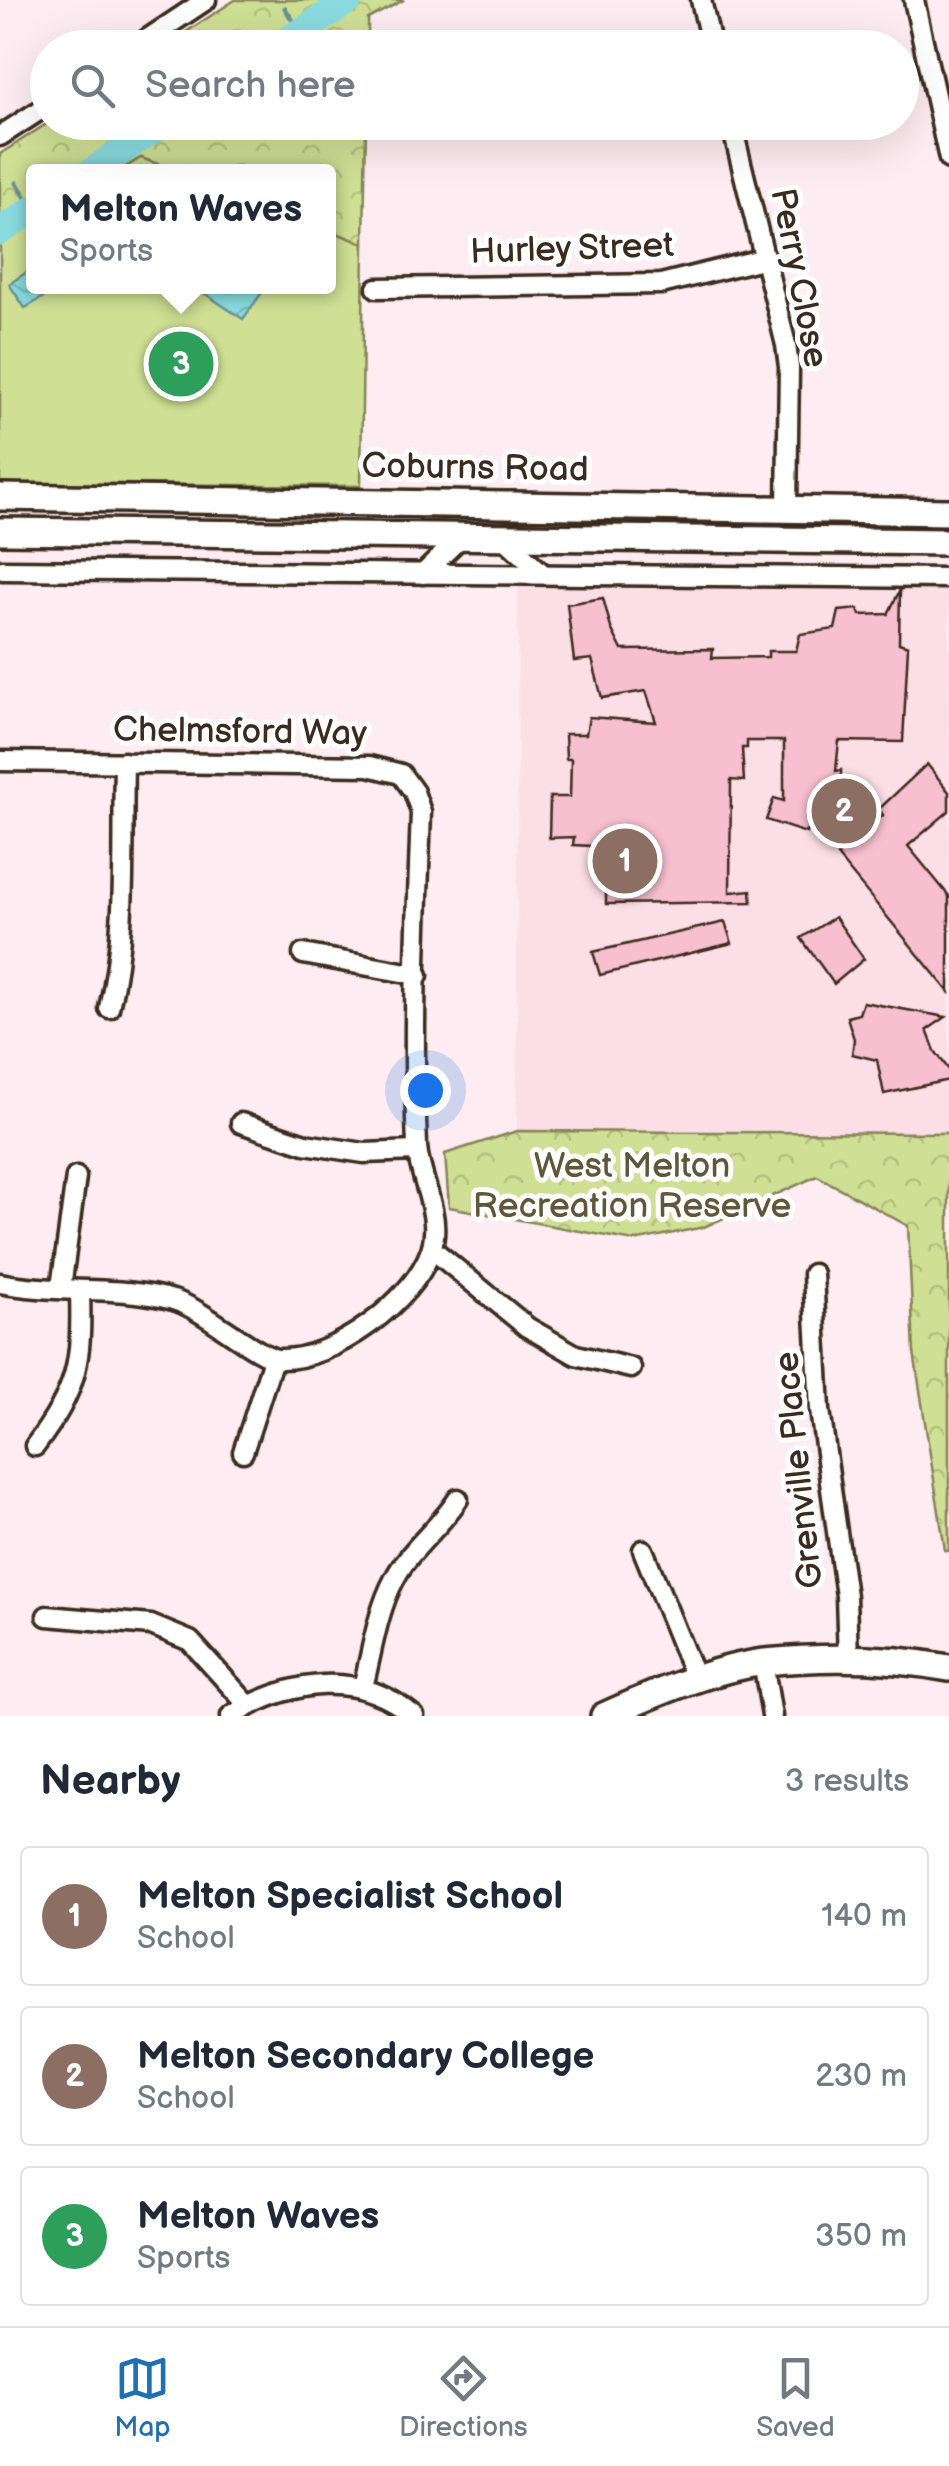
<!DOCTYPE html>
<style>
:root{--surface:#fff;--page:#f6f6f7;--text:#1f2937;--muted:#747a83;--line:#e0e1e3;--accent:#1f6fb2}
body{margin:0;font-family:"Balsamiq Sans",sans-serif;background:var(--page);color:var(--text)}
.you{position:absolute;left:425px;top:1090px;width:35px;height:35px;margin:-25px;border:8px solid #fff;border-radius:50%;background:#1a73e8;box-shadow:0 0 0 15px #1a73e833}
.badge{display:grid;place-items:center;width:65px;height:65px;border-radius:50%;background:var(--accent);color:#fff;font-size:32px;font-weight:700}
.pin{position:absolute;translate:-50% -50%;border:5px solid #fff;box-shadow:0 2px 10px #0006}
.popup{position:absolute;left:26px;top:164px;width:310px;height:130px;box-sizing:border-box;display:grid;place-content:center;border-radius:10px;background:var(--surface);filter:drop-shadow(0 2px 8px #0005);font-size:32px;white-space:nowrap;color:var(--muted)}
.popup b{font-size:38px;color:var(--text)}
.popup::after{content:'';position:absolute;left:50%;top:100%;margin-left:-20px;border:20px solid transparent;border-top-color:var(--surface)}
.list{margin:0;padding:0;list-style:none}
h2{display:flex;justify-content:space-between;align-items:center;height:130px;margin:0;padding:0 40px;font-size:42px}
h2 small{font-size:32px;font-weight:400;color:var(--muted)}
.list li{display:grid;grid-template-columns:65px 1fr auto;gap:30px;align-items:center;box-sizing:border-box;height:140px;margin:0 20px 20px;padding:0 20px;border:2px solid var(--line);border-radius:10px}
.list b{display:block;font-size:38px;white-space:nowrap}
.list p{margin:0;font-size:32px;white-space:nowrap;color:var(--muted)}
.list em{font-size:32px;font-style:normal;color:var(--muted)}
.icon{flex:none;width:55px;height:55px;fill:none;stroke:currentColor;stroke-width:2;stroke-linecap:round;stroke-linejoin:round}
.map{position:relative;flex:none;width:949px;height:1716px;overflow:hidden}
.search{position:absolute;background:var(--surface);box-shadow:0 10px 40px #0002;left:30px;right:30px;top:30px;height:110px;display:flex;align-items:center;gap:25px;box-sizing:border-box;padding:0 35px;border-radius:55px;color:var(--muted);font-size:38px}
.sheet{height:610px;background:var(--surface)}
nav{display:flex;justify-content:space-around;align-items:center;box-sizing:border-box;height:140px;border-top:2px solid var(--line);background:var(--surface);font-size:28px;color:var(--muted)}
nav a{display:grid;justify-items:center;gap:5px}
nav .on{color:var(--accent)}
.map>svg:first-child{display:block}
</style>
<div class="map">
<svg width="949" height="1716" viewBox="0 0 949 1716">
<defs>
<pattern id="park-crowns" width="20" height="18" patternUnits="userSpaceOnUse" patternTransform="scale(2.5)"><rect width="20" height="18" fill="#cfdf93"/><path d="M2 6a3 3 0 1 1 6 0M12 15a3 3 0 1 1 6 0" fill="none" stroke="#b3c07e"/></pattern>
<pattern id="water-waves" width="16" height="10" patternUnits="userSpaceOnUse" patternTransform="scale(2.5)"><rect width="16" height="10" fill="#8adbe0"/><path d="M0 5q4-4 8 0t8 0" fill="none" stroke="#78bcc0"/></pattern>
</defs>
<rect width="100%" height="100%" fill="#fdecf1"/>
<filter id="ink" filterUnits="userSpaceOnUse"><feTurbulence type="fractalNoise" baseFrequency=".01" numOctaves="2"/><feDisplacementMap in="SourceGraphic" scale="20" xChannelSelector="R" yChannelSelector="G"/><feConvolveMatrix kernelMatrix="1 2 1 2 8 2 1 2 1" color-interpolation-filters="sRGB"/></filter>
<g filter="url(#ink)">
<polygon fill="#fcdee7" points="518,579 949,586 949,1134 727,1130 517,1131"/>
<g fill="url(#park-crowns)" stroke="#858458" stroke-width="2.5">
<polygon points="235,0 404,0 368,19 368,47 163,47"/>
<polygon points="48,123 366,123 364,244 329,230 328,172 176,171 141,158 119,171 34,172 33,224 0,244 0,154"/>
<polygon points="517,1131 949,1133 949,1551 945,1550 914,1352 908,1226 817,1176 704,1227 634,1241 449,1207 445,1154"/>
</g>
<g fill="#cfdf93" stroke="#858458" stroke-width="2.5">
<polygon points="141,158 176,171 119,171"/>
<polygon points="33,224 34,286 328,286 329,230 364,244 361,486 0,483 0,244"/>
</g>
<g fill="url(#water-waves)" stroke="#6a9492" stroke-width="2.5">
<polygon points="33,268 34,286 61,287 25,308 9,284"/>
<polygon points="195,287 266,287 243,319"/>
</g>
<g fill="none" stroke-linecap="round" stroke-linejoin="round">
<g stroke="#6a9492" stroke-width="5">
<polyline points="285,8 300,32"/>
<polyline points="158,122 161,125"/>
<polyline points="134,155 142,138"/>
<polyline points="17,183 33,209"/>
</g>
<g stroke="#8adbe0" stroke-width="28">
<polyline points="277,48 349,0"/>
<polyline points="91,172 164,122"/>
<polyline points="0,231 34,209"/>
</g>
</g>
<g fill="#f8bfd1" stroke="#3b2a1e" stroke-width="2.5">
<polygon points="900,590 899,643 908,646 903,742 839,741 836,771 841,770 841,788 832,789 833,803 816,802 806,833 766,820 774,798 784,801 784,741 747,741 747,748 742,748 744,781 731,780 730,892 751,890 752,902 606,904 606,879 630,878 632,848 573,845 574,837 549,838 550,797 570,797 571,759 566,759 565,734 586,734 589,717 656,722 646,691 602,698 592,659 574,661 567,604 603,598 611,628 622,650 713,649 712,658 768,657 768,651 796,651 800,634 835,629 839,611 858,609 860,615 888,614"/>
<polygon points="927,764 949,792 949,811 908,846 949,896 949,992 837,856 883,815 879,809"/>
<polygon points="835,917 864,959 834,984 801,938"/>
<polygon points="725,922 732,943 600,975 593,952"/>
<polygon points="863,1002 946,1017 927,1030 935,1051 949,1070 949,1080 884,1094 877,1060 852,1054 854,1039 847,1017 859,1014"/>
</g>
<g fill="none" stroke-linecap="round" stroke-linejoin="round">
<g stroke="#3b2a1e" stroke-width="25">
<g id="street">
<polyline points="701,0 712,48"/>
<polyline points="914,0 949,159"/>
<polyline points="134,48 206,0"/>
<polyline points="731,122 786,345 789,367 787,508"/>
<polyline points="0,136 48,105"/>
<polyline points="377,288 661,284 766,258"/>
<polyline points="504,538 543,574"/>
<polyline points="2,570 949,578"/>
<polyline points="423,574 460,538"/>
<path d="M0,761L369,766L401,774L414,792L421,812C417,923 412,1035 417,1146C419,1179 443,1216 431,1250C414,1301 332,1362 278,1359C257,1357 203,1308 173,1300C123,1285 54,1294 0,1283"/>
<polyline points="303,954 418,975"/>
<path d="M109,1008C128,928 122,843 124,762"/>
<polyline points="241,1123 305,1144 364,1153 417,1151"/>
<polyline points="432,1249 527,1327 576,1355 631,1368"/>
<polyline points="813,1274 820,1410 846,1596 848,1660"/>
<polyline points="61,1288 76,1177"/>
<path d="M35,1446C78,1389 82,1362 80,1291"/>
<polyline points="243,1452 273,1359"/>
<polyline points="643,1550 696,1680"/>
<polyline points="47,1616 151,1625 190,1641 248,1705"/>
<polyline points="763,1662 772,1716"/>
<path d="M363,1687C372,1652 377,1612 394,1580C409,1549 439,1529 458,1499"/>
<path d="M231,1716C290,1680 358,1669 414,1716"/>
</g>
</g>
<g stroke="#3b2a1e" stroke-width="32">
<g id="secondary">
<polyline points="0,497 949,512"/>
<polyline points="0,531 949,542"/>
<path d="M604,1716C651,1695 714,1668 765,1662C825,1656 890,1657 949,1668"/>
</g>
</g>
<use href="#street" stroke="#fff" stroke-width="18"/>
<use href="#secondary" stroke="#fff" stroke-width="25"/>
</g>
</g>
<g text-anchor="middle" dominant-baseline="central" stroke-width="10" stroke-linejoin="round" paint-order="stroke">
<g font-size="35" fill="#3b2a1e" stroke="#fff">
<text transform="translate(572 249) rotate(-2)">Hurley Street</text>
<text transform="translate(799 278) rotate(79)">Perry Close</text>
<text transform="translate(475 468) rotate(1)">Coburns Road</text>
<text transform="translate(240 732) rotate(1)">Chelmsford Way</text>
<text transform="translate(799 1470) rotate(-96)">Grenville Place</text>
</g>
<g font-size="35" fill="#60573b" stroke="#fff">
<text x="632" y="1166">West Melton<tspan x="632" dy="40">Recreation Reserve</tspan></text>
</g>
</g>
</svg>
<div class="you"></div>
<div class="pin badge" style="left:625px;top:861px;background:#8d6e63">1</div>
<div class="pin badge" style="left:844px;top:811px;background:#8d6e63">2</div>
<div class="pin badge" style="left:181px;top:364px;background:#2e9e5b">3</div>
<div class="popup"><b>Melton Waves</b>Sports</div>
<div class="search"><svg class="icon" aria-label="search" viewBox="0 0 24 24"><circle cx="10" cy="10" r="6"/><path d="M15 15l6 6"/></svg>Search here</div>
</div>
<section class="sheet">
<h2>Nearby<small>3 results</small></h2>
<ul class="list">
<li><span class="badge" style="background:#8d6e63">1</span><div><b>Melton Specialist School</b><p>School</p></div><em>140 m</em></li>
<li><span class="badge" style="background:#8d6e63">2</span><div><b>Melton Secondary College</b><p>School</p></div><em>230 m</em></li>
<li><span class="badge" style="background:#2e9e5b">3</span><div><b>Melton Waves</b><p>Sports</p></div><em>350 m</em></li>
</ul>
</section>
<nav>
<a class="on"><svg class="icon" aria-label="map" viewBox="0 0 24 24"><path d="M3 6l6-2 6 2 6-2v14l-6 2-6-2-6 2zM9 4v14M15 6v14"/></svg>Map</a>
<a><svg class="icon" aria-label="directions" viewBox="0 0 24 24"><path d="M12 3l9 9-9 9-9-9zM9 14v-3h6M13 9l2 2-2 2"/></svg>Directions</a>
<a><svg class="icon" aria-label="saved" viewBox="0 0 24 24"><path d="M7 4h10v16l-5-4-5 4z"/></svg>Saved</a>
</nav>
